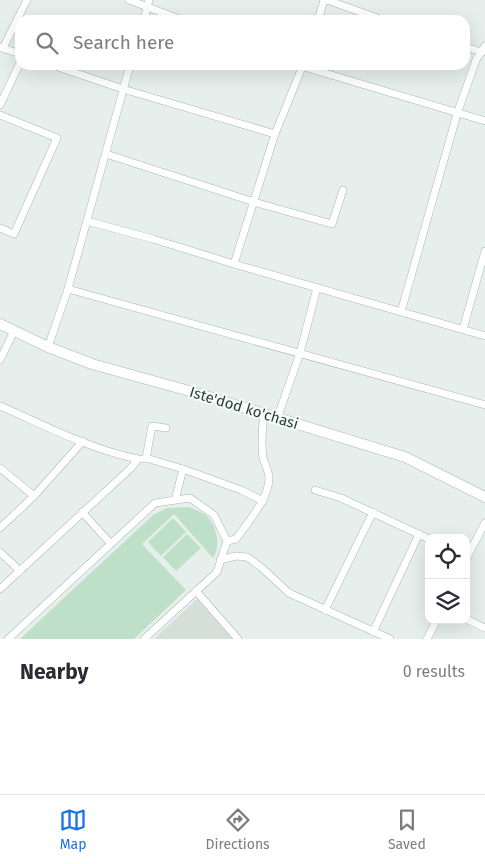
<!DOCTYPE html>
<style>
:root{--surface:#fff;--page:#f2f2f3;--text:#2b2b33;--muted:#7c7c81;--line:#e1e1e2;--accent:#1a73e8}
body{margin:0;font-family:"Fira Sans",sans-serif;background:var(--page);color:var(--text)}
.controls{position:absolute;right:15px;bottom:15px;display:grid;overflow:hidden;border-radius:10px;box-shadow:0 5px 20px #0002}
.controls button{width:45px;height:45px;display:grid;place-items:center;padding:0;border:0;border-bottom:1px solid var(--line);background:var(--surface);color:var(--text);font:25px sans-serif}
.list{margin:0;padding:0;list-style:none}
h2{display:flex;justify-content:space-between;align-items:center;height:65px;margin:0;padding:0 20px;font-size:21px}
h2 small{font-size:16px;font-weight:400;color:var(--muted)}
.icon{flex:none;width:28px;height:28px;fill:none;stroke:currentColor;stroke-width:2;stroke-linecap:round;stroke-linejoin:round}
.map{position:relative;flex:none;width:485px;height:639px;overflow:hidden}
.search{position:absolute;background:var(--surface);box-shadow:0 5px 20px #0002;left:15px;right:15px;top:15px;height:55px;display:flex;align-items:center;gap:12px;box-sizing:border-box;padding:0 18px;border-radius:15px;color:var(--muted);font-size:19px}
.sheet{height:155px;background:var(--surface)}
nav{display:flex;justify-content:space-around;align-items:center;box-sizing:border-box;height:70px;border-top:1px solid var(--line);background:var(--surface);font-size:14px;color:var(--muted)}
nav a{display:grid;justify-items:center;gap:2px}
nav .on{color:var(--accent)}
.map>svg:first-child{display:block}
</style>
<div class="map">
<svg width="485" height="639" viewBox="0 0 485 639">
<rect width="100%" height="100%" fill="#e6efeb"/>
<polygon fill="#d4dfda" points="197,599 233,639 154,639"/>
<g fill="#bfe0c8">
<path d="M189,507C193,509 199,511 204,514C216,522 222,545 213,558L174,514L142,544L186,590L134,639H20L153,515L167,508Z"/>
<polygon points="173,518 186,532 161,556 148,542"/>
<polygon points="187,534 201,548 176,571 163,557"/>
</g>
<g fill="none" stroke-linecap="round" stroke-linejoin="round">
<g stroke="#a8b8b2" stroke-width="8">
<g id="street">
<polyline points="129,0 182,20"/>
<polyline points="327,0 383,20"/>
<polyline points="144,20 149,0"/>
<polyline points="318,20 324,0"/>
<polyline points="0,47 20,54"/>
<polyline points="465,47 482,52"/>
<polyline points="3,48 27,0"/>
<polyline points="52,65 123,89 275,134"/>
<polyline points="298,65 485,121"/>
<polyline points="0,105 20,63"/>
<polyline points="0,115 57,138 14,234 0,228"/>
<polyline points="106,154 254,202 332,224 343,190"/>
<polyline points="87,221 153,239 234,264 485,336"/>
<polyline points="234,264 275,134 303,65"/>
<polyline points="68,289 485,405"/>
<polyline points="401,312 457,114 476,60 485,46"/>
<polyline points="463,329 485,251"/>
<polyline points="48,347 68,289 130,65"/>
<polyline points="0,360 14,331"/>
<path d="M0,406C44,425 91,450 138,459L131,468L0,589"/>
<polyline points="277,419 300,353 317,288"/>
<polyline points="146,458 183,469 175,500"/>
<polyline points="143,459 146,458 152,426 166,428"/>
<polyline points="0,468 34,496"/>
<polyline points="183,469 241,490 263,501"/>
<polyline points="315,490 341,498 429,539"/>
<polyline points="82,512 111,544"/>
<polyline points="0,528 34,496 83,441"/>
<path d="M227,541L236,539C248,522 270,497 269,477C268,470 265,464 263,458C261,443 262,429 264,414"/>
<polyline points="0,552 20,571"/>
<polyline points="466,559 485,523"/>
<polyline points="220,560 236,556 247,557 262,568 289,593 390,639"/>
<polyline points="196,591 238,639"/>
<polyline points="325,610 373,512"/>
<polyline points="466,619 485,628"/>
<polyline points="373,632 419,534"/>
<polyline points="8,639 155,503 190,498 214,515 227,541 217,572 144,639"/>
<polyline points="427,639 437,620"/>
</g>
</g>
<g stroke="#a4bbb3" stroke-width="11">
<polyline id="secondary" points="0,324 48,347 92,364 193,392 405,457 485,497"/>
</g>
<use href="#street" stroke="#fff" stroke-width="7"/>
<use href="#secondary" stroke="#fff" stroke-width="10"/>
</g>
<g text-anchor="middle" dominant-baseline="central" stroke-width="4" stroke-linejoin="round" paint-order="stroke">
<g font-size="15" fill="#24423a" stroke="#f7fbf9">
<text transform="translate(244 408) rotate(17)">Iste'dod ko'chasi</text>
</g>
</g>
</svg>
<div class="controls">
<button><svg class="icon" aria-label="locate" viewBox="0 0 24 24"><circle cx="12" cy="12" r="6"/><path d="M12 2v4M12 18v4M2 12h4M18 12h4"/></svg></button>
<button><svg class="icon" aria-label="layers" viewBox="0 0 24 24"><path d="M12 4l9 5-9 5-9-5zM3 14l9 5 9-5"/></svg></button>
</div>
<div class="search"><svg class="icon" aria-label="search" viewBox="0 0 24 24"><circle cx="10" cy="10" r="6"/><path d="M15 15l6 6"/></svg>Search here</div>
</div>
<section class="sheet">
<h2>Nearby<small>0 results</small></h2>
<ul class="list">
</ul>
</section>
<nav>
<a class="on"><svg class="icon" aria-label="map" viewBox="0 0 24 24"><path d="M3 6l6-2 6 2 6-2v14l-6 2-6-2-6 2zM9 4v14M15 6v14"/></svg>Map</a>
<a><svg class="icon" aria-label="directions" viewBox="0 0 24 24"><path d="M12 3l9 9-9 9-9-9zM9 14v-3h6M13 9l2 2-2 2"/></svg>Directions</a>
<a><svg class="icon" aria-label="saved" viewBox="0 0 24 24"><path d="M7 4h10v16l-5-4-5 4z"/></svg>Saved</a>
</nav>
